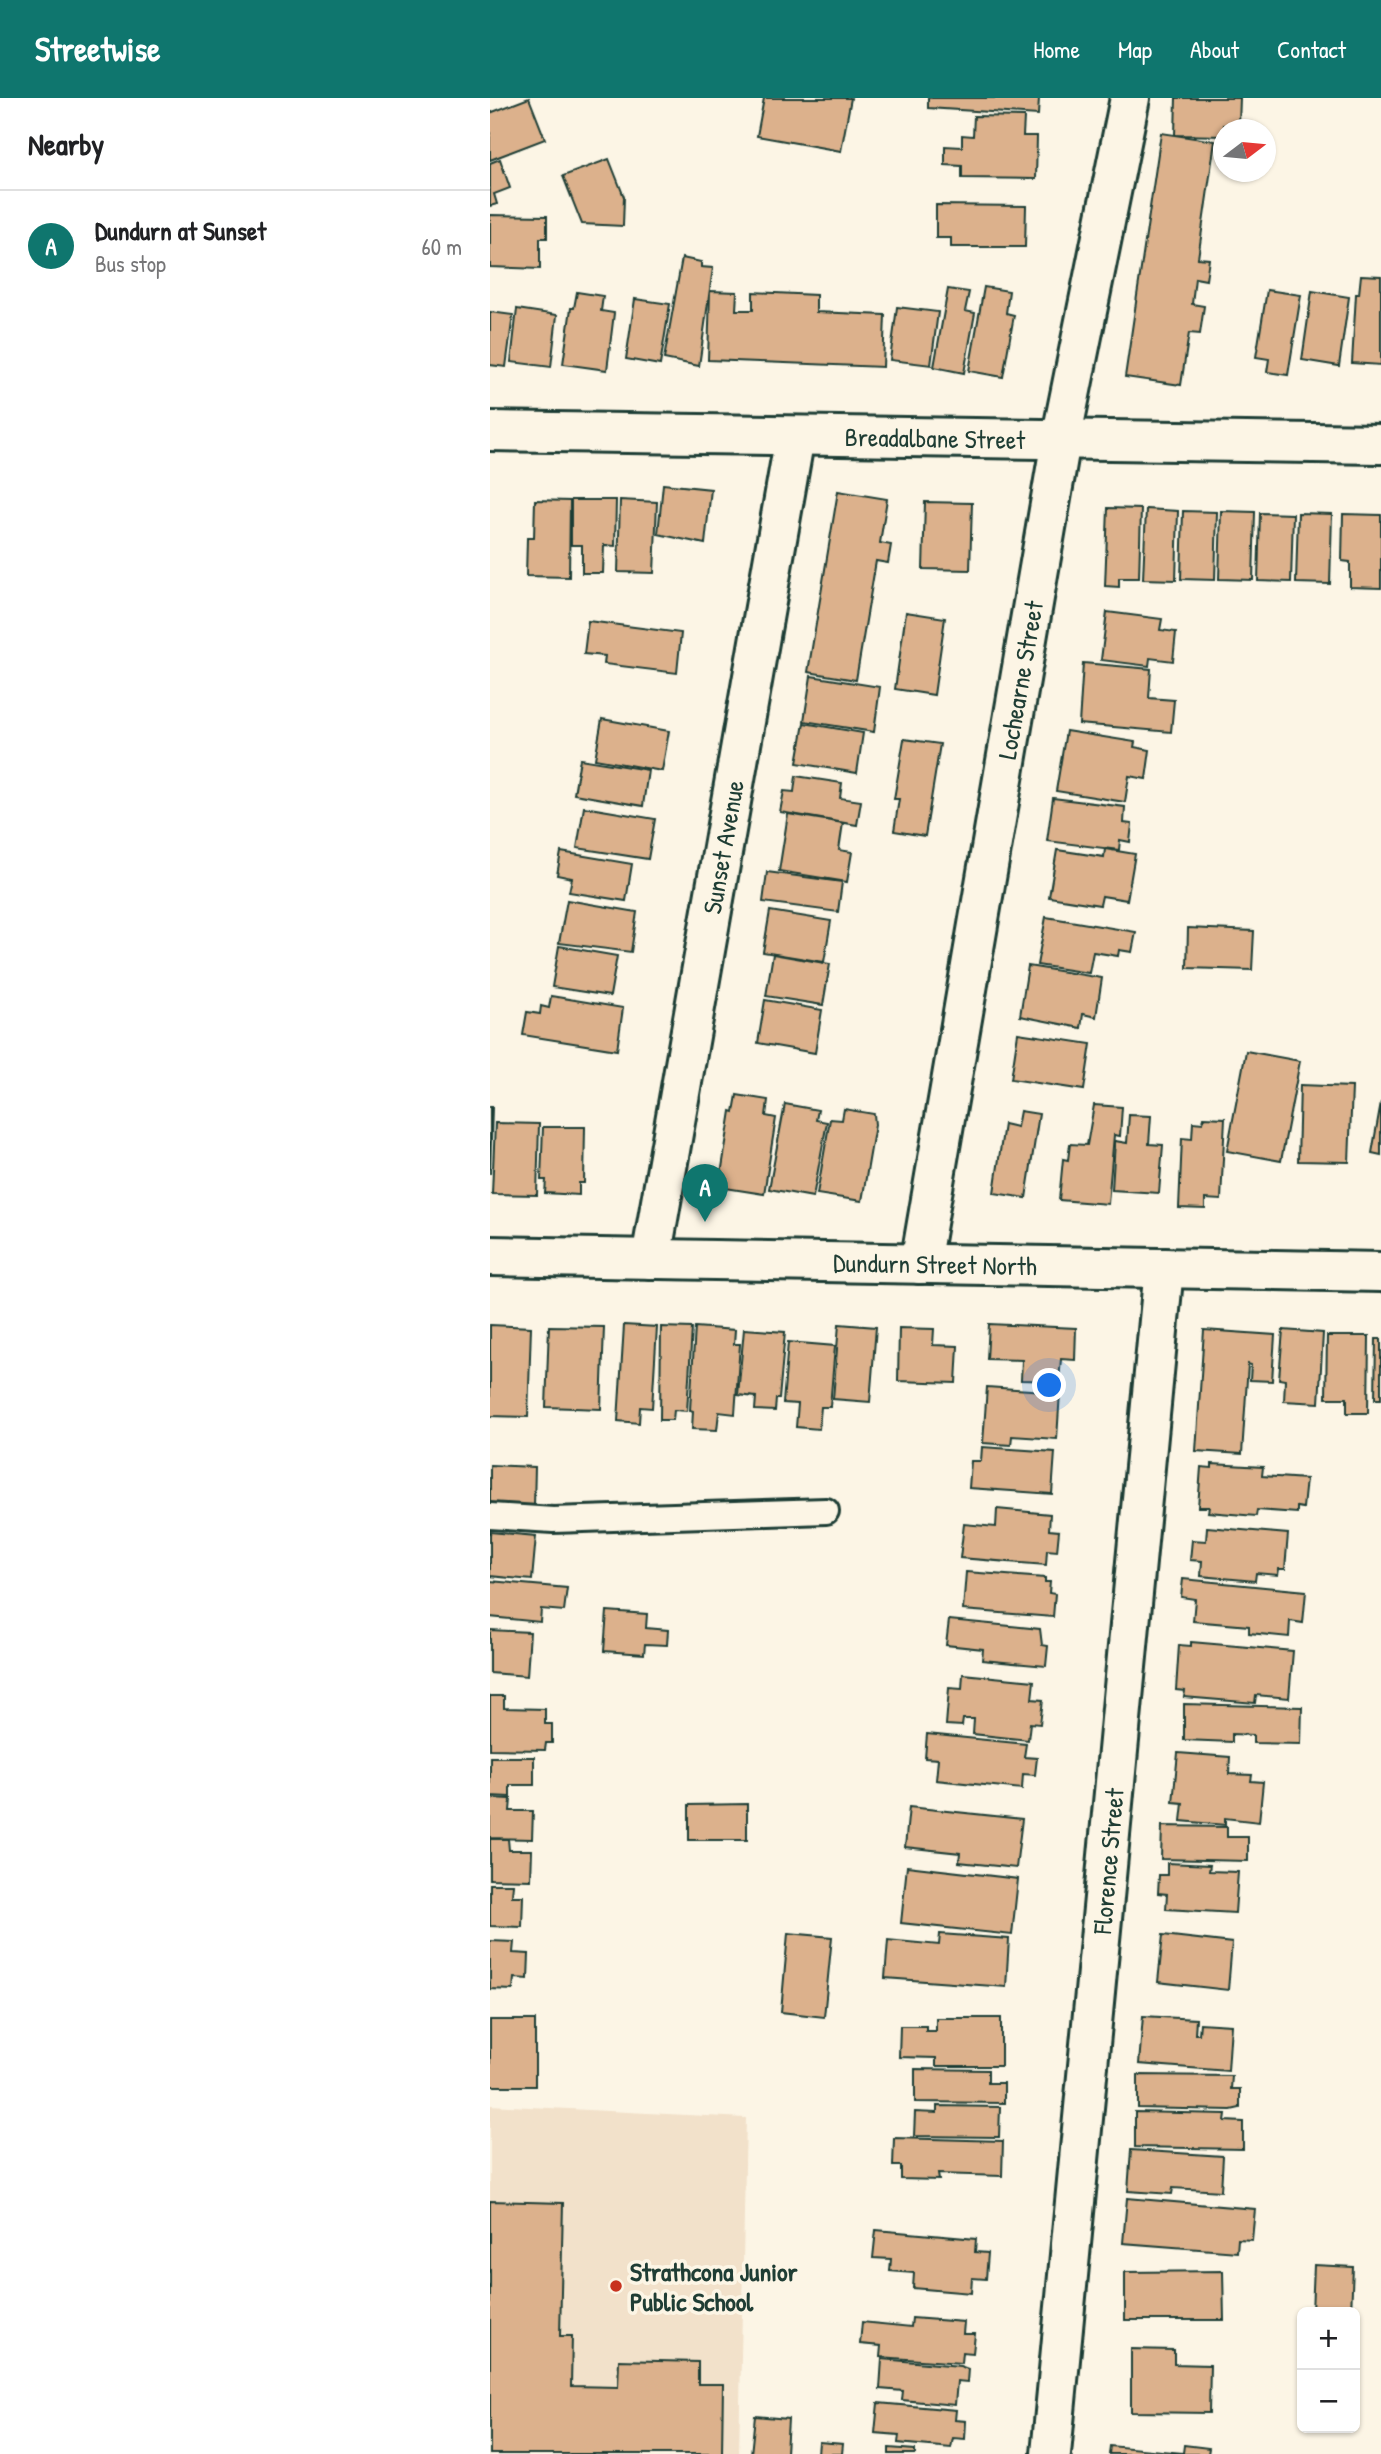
<!DOCTYPE html>
<meta charset="utf-8">
<style>
:root{--surface:#fff;--page:#f2f2f2;--text:#202124;--muted:#757577;--line:#e0e0e0;--accent:#0f766e}
body{margin:0;font-family:"Patrick Hand",sans-serif;background:var(--page);color:var(--text)}
.controls{position:absolute;right:21px;bottom:21px;display:grid;overflow:hidden;border-radius:10px;box-shadow:0 2px 5px #0004}
.controls button{width:63px;height:63px;display:grid;place-items:center;padding:0;border:0;border-bottom:2px solid var(--line);background:var(--surface);color:var(--text);font:35px sans-serif}
.compass{position:absolute;left:723px;top:21px;width:63px;height:63px;border-radius:50%;background:var(--surface);box-shadow:0 2px 5px #0004;rotate:74deg}
.you{position:absolute;left:560px;top:1288px;width:24px;height:24px;margin:-18px;border:5px solid #fff;border-radius:50%;background:#1a73e8;box-shadow:0 0 0 10px #1a73e833}
.badge{display:grid;place-items:center;width:46px;height:46px;border-radius:50%;background:var(--accent);color:#fff;font-size:23px;font-weight:700}
.pin{position:absolute;translate:-50% -58px;filter:drop-shadow(0 2px 4px #0008)}
.pin::after{content:'';position:absolute;top:37px;width:24px;height:21px;background:inherit;clip-path:polygon(0 0,100% 0,50% 100%)}
.list{margin:0;padding:0;list-style:none}
h2{display:flex;justify-content:space-between;align-items:center;height:91px;margin:0;padding:0 28px;font-size:30px}
h2 small{font-size:23px;font-weight:400;color:var(--muted)}
.list li{display:grid;grid-template-columns:46px 1fr auto;gap:21px;align-items:center;box-sizing:border-box;height:112px;padding:0 28px;border-top:2px solid var(--line)}
.list b{display:block;font-size:26px;white-space:nowrap}
.list p{margin:0;font-size:23px;white-space:nowrap;color:var(--muted)}
.list em{font-size:23px;font-style:normal;color:var(--muted)}
.map{position:relative;flex:none;width:891px;height:2356px;overflow:hidden}
header{display:flex;align-items:center;gap:42px;box-sizing:border-box;height:98px;padding:0 35px;background:var(--accent);color:#fff}
header strong{font-size:33px}
nav{display:flex;gap:38px;margin-inline-start:auto;font-size:24px}
main{display:flex}
aside{flex:1;background:var(--surface)}
.map>svg:first-child{display:block}
</style>
<header>
<strong>Streetwise</strong>
<nav><a>Home</a><a>Map</a><a>About</a><a>Contact</a></nav>
</header>
<main>
<aside>
<h2>Nearby<small></small></h2>
<ul class="list">
<li><span class="badge">A</span><div><b>Dundurn at Sunset</b><p>Bus stop</p></div><em>60 m</em></li>
</ul>
</aside>
<div class="map">
<svg width="891" height="2356" viewBox="0 0 891 2356">
<rect width="100%" height="100%" fill="#fcf5e5"/>
<filter id="ink" filterUnits="userSpaceOnUse"><feTurbulence type="fractalNoise" baseFrequency=".0143" numOctaves="2"/><feDisplacementMap in="SourceGraphic" scale="14" xChannelSelector="R" yChannelSelector="G"/><feConvolveMatrix kernelMatrix="1 2 1 2 8 2 1 2 1" color-interpolation-filters="sRGB"/></filter>
<g filter="url(#ink)">
<polygon fill="#f2e1ca" points="0,2007 256,2020 249,2356 0,2356"/>
<g fill="#dcb18c" stroke="#1f3d34" stroke-width="2">
<polygon points="39,0 55,41 0,62 0,15"/>
<polygon points="274,0 361,0 351,53 267,38"/>
<polygon points="438,0 549,0 548,17 438,10"/>
<polygon points="686,0 750,0 749,27 734,27 734,38 685,37"/>
<polygon points="484,18 534,19 533,38 547,38 546,81 472,80 472,68 455,67 455,48 472,49 472,37 483,38"/>
<polygon points="671,35 725,43 708,160 719,161 716,182 705,180 702,206 714,208 710,236 699,235 691,287 635,279"/>
<polygon points="10,61 20,90 4,96 7,106 0,108 0,65"/>
<polygon points="119,61 134,99 133,128 92,126 73,78"/>
<polygon points="446,107 536,108 535,149 461,149 461,140 446,140"/>
<polygon points="0,117 57,118 57,140 50,140 50,171 0,169"/>
<polygon points="192,160 211,164 211,169 223,170 209,268 174,261"/>
<polygon points="871,177 891,178 891,267 862,265 866,196 869,196"/>
<polygon points="494,189 519,193 516,215 524,217 513,279 479,273"/>
<polygon points="458,191 479,194 475,213 485,215 474,275 444,269"/>
<polygon points="777,192 811,197 798,277 777,274 779,261 766,259"/>
<polygon points="220,193 247,194 246,212 263,212 263,194 326,197 326,214 395,217 393,269 218,262"/>
<polygon points="822,193 859,199 849,268 812,262"/>
<polygon points="87,194 113,198 111,213 124,215 117,272 73,266 81,210 84,210"/>
<polygon points="145,201 180,206 170,267 136,261"/>
<polygon points="407,209 448,214 441,267 400,262"/>
<polygon points="27,211 67,217 61,269 21,264"/>
<polygon points="0,214 23,217 16,269 0,267"/>
<polygon points="173,386 221,391 215,446 168,436"/>
<polygon points="348,393 397,401 390,445 401,447 398,465 386,463 366,582 318,574"/>
<polygon points="45,402 80,403 79,479 36,478 37,440 44,440"/>
<polygon points="81,402 126,402 125,448 114,447 113,475 92,475 92,447 81,447"/>
<polygon points="130,402 167,404 164,475 128,474"/>
<polygon points="435,404 482,405 480,472 433,471"/>
<polygon points="618,410 651,411 649,480 629,480 629,489 615,488"/>
<polygon points="656,411 688,413 686,482 653,481"/>
<polygon points="693,413 727,414 725,482 691,481"/>
<polygon points="731,413 765,414 763,482 729,481"/>
<polygon points="770,415 803,416 801,484 768,483"/>
<polygon points="808,415 842,416 840,486 806,485"/>
<polygon points="853,416 891,417 891,490 860,489 860,464 852,463"/>
<polygon points="416,514 455,520 444,597 405,591"/>
<polygon points="617,514 672,521 670,532 686,534 683,563 660,560 659,568 611,562"/>
<polygon points="98,523 191,535 187,575 114,566 115,558 94,556"/>
<polygon points="593,565 661,571 659,600 684,602 681,634 589,626"/>
<polygon points="321,578 390,589 384,634 314,623"/>
<polygon points="112,621 179,633 172,673 105,661"/>
<polygon points="314,625 373,635 367,675 307,665"/>
<polygon points="576,633 645,644 644,649 660,652 656,681 639,678 635,704 566,693"/>
<polygon points="414,641 450,646 435,738 404,733 409,701 404,701"/>
<polygon points="90,661 158,672 153,708 84,696"/>
<polygon points="306,678 352,685 350,700 371,703 367,727 290,714 294,693 304,694"/>
<polygon points="563,700 635,709 634,725 642,726 640,744 630,742 629,752 557,743"/>
<polygon points="94,709 165,721 158,761 87,750"/>
<polygon points="298,716 353,725 349,752 362,754 357,784 289,773"/>
<polygon points="615,751 645,756 637,802 612,798 610,807 559,799 567,752 614,759"/>
<polygon points="71,754 142,766 136,803 79,794 82,780 67,777"/>
<polygon points="277,774 352,784 348,814 273,804"/>
<polygon points="77,802 147,814 141,854 69,845"/>
<polygon points="280,813 341,823 334,864 273,854"/>
<polygon points="556,819 646,834 642,854 629,852 628,858 603,854 599,875 547,867"/>
<polygon points="698,830 764,833 762,872 697,870"/>
<polygon points="69,848 127,858 120,898 62,889"/>
<polygon points="283,856 340,866 333,907 276,898"/>
<polygon points="538,868 612,880 606,919 593,916 591,930 530,918"/>
<polygon points="61,898 133,910 127,952 33,937 37,914 50,916 51,908 59,910"/>
<polygon points="275,902 332,912 325,955 268,945"/>
<polygon points="528,935 601,946 594,992 521,981"/>
<polygon points="756,953 810,963 791,1063 737,1053"/>
<polygon points="810,987 862,989 859,1064 808,1063"/>
<polygon points="247,997 278,1002 276,1018 286,1020 274,1096 229,1089 241,1013 244,1014"/>
<polygon points="891,1004 891,1057 882,1055"/>
<polygon points="295,1006 328,1012 326,1022 337,1024 323,1099 279,1091"/>
<polygon points="604,1007 632,1009 630,1038 624,1037 618,1106 569,1102 573,1061 578,1062 580,1046 597,1047"/>
<polygon points="0,1009 2,1009 0,1076"/>
<polygon points="354,1011 384,1016 385,1027 372,1103 327,1096 340,1021 352,1022"/>
<polygon points="530,1013 549,1016 536,1100 504,1095 514,1026 527,1029"/>
<polygon points="639,1017 661,1018 659,1046 673,1047 669,1095 622,1092 625,1043 637,1045"/>
<polygon points="714,1019 735,1020 731,1102 715,1101 715,1111 689,1110 692,1040 702,1041 703,1024 713,1025"/>
<polygon points="5,1025 49,1026 47,1097 2,1096"/>
<polygon points="53,1029 95,1029 94,1085 89,1085 89,1097 55,1095 56,1082 51,1082"/>
<polygon points="349,1226 386,1229 380,1304 343,1301"/>
<polygon points="499,1226 586,1230 585,1262 571,1261 569,1283 531,1282 532,1262 497,1261"/>
<polygon points="0,1227 41,1229 38,1319 0,1318"/>
<polygon points="134,1227 167,1229 162,1310 150,1309 149,1325 128,1323"/>
<polygon points="59,1228 114,1229 111,1311 56,1309"/>
<polygon points="171,1229 202,1230 197,1313 184,1312 183,1322 170,1322"/>
<polygon points="205,1229 245,1232 244,1246 250,1246 245,1316 229,1314 227,1332 202,1331 203,1313 200,1312"/>
<polygon points="409,1230 444,1231 443,1247 468,1248 466,1285 408,1283"/>
<polygon points="254,1231 295,1234 289,1301 286,1301 285,1313 265,1312 266,1299 248,1297"/>
<polygon points="714,1232 785,1237 782,1283 760,1282 761,1267 758,1266 752,1356 706,1353"/>
<polygon points="793,1232 833,1235 829,1305 794,1303 795,1282 789,1281"/>
<polygon points="837,1238 879,1238 878,1315 857,1315 857,1300 836,1300"/>
<polygon points="886,1241 891,1241 891,1301 885,1301"/>
<polygon points="298,1244 345,1248 340,1309 331,1309 329,1331 306,1329 308,1306 293,1305"/>
<polygon points="497,1289 570,1294 567,1341 522,1338 521,1347 493,1345"/>
<polygon points="492,1349 565,1354 562,1396 479,1390 481,1363 491,1363"/>
<polygon points="722,1366 773,1369 772,1378 816,1381 813,1410 807,1409 807,1415 767,1412 766,1418 718,1414 719,1409 708,1409 711,1369 722,1370"/>
<polygon points="0,1367 45,1369 44,1408 0,1406"/>
<polygon points="507,1411 560,1416 559,1432 569,1433 567,1453 557,1452 556,1467 470,1460 474,1426 506,1429"/>
<polygon points="717,1429 798,1436 795,1471 789,1471 788,1477 766,1475 765,1483 711,1478 712,1463 700,1462 702,1442 716,1443"/>
<polygon points="0,1434 46,1438 42,1482 0,1478"/>
<polygon points="476,1474 555,1480 555,1484 560,1484 559,1495 565,1496 563,1519 473,1512"/>
<polygon points="693,1481 816,1493 813,1525 800,1523 799,1539 759,1535 759,1528 703,1523 705,1501 691,1499"/>
<polygon points="0,1483 77,1490 74,1513 51,1511 50,1524 0,1519"/>
<polygon points="117,1513 157,1516 156,1530 178,1532 177,1547 155,1546 154,1556 114,1553"/>
<polygon points="459,1522 550,1531 552,1547 558,1548 556,1568 492,1562 493,1551 456,1547"/>
<polygon points="0,1532 40,1534 37,1578 0,1575"/>
<polygon points="701,1544 803,1553 799,1600 766,1597 765,1605 694,1599 695,1593 686,1592 689,1547 701,1548"/>
<polygon points="473,1576 544,1583 542,1601 553,1602 550,1626 540,1625 538,1642 483,1636 484,1621 473,1621 472,1628 456,1627 459,1590 472,1591"/>
<polygon points="0,1598 14,1598 14,1610 55,1611 55,1626 62,1626 62,1645 56,1645 55,1652 0,1651"/>
<polygon points="694,1606 812,1609 811,1646 763,1645 763,1637 742,1636 742,1644 694,1642"/>
<polygon points="437,1636 536,1646 534,1659 547,1660 545,1677 533,1676 532,1691 446,1682 448,1661 435,1660"/>
<polygon points="688,1655 740,1659 739,1676 762,1677 761,1683 773,1684 769,1724 735,1720 735,1727 691,1723 693,1705 683,1704"/>
<polygon points="0,1659 44,1659 44,1687 20,1687 20,1699 0,1698"/>
<polygon points="0,1700 21,1701 20,1713 43,1713 42,1741 0,1740"/>
<polygon points="257,1706 257,1742 199,1742 199,1707"/>
<polygon points="419,1709 532,1721 526,1770 469,1764 470,1755 415,1749"/>
<polygon points="672,1728 737,1729 737,1739 758,1739 758,1763 671,1761"/>
<polygon points="0,1741 18,1741 19,1752 42,1752 41,1782 0,1781"/>
<polygon points="677,1765 720,1767 719,1773 748,1774 745,1815 676,1811 677,1796 668,1795 669,1777 677,1777"/>
<polygon points="417,1768 528,1781 522,1837 411,1825"/>
<polygon points="0,1786 23,1786 22,1798 33,1798 32,1829 0,1828"/>
<polygon points="298,1835 342,1839 334,1919 291,1914"/>
<polygon points="450,1836 519,1841 516,1889 395,1880 398,1842 449,1847"/>
<polygon points="673,1837 742,1845 738,1892 668,1884"/>
<polygon points="0,1843 24,1844 23,1855 39,1856 38,1881 24,1880 23,1892 0,1891"/>
<polygon points="653,1918 706,1921 705,1936 709,1936 710,1925 741,1927 738,1973 649,1966"/>
<polygon points="446,1920 511,1920 511,1968 446,1968 446,1960 409,1959 410,1928 436,1928 436,1933 446,1933"/>
<rect x="0" y="1922" width="45" height="66"/>
<polygon points="425,1971 498,1972 498,1985 514,1985 514,2005 425,2004"/>
<polygon points="648,1977 742,1978 741,1991 750,1991 750,2010 741,2012 648,2010"/>
<polygon points="447,2008 510,2009 509,2039 424,2038 425,2014 447,2015"/>
<polygon points="645,2014 736,2016 735,2023 753,2024 753,2051 645,2049"/>
<polygon points="404,2040 513,2043 512,2078 448,2076 449,2082 411,2081 411,2068 403,2068"/>
<polygon points="641,2052 733,2058 731,2093 683,2090 682,2096 638,2093"/>
<polygon points="637,2100 765,2111 762,2142 748,2141 747,2154 633,2145"/>
<polygon points="0,2103 73,2105 70,2238 82,2238 81,2288 128,2289 129,2262 208,2264 208,2286 233,2286 232,2356 0,2356"/>
<polygon points="386,2132 486,2141 485,2154 498,2155 496,2181 482,2180 481,2195 423,2190 424,2175 400,2173 401,2161 383,2160"/>
<polygon points="824,2167 863,2169 861,2214 822,2214"/>
<polygon points="733,2173 734,2222 635,2222 635,2174"/>
<polygon points="422,2220 474,2224 473,2236 485,2236 483,2255 472,2254 471,2265 390,2259 391,2248 370,2246 372,2224 421,2229"/>
<polygon points="641,2251 684,2252 684,2266 720,2267 719,2315 641,2314"/>
<polygon points="392,2261 470,2268 478,2271 477,2284 467,2283 465,2307 412,2302 413,2293 390,2291"/>
<polygon points="388,2305 466,2312 465,2322 476,2323 475,2341 463,2340 461,2350 408,2345 409,2337 385,2335"/>
<polygon points="265,2318 298,2321 296,2355 302,2356 261,2356"/>
<polygon points="329,2344 353,2346 352,2356 328,2356"/>
<polygon points="694,2347 719,2350 718,2356 619,2356 620,2348 693,2355"/>
<polygon points="399,2350 425,2352 425,2356 399,2356"/>
</g>
<g fill="none" stroke-linecap="round" stroke-linejoin="round">
<g stroke="#1f3d34" stroke-width="30">
<polyline id="service" points="0,1418 63,1422 336,1413"/>
</g>
<g stroke="#1f3d34" stroke-width="44">
<g id="minor">
<polyline points="0,333 891,346"/>
<polyline points="161,1161 305,338"/>
<polyline points="430,1166 571,342 640,0"/>
<polyline points="561,2356 674,1170"/>
</g>
</g>
<g stroke="#1f3d34" stroke-width="44">
<polyline id="primary" points="0,1158 891,1174"/>
</g>
<use href="#service" stroke="#fcf5e5" stroke-width="24"/>
<use href="#minor" stroke="#fcf5e5" stroke-width="38"/>
<use href="#primary" stroke="#fcf5e5" stroke-width="38"/>
</g>
</g>
<circle fill="#c8321e" stroke="#fcf5e5" stroke-width="2.5" cx="126" cy="2188" r="7"/>
<g text-anchor="middle" dominant-baseline="central" stroke-width="7" stroke-linejoin="round" paint-order="stroke">
<g font-size="26" fill="#1f3d34" stroke="#fcf5e5">
<text transform="translate(445 340) rotate(1)">Breadalbane Street</text>
<text transform="translate(530 582) rotate(-80)">Lochearne Street</text>
<text transform="translate(233 749) rotate(-80)">Sunset Avenue</text>
<text transform="translate(445 1166) rotate(1)">Dundurn Street North</text>
<text transform="translate(618 1763) rotate(-85)">Florence Street</text>
</g>
<g font-size="26" font-weight="bold" fill="#1f3d34" stroke="#fcf5e5" text-anchor="start">
<text x="140" y="2173">Strathcona Junior<tspan x="140" dy="30">Public School</tspan></text>
</g>
</g>
</svg>
<div class="controls">
<button>+</button>
<button>−</button>
</div>
<svg class="compass" viewBox="-18 -18 36 36"><path d="M0-13l5 13h-10z" fill="#e53935"/><path d="M0 13l5-13h-10z" fill="#757577"/></svg>
<div class="you"></div>
<div class="pin badge" style="left:215px;top:1124px">A</div>
</div>
</main>
